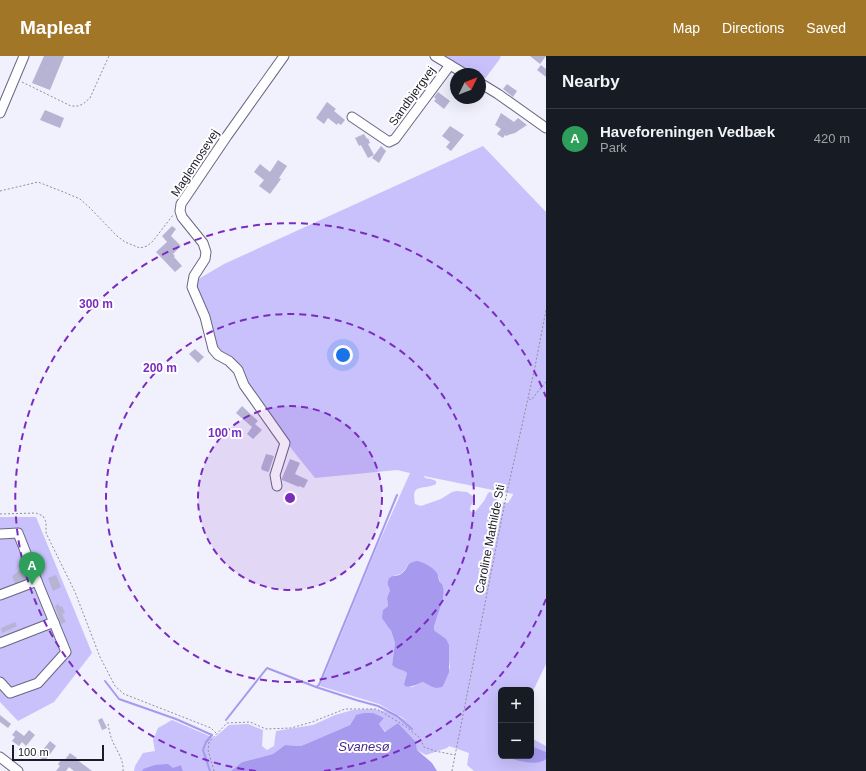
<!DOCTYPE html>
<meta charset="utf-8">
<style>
:root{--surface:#171b24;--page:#20242c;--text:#f1f3f6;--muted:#9ea1a6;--line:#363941;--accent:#a17727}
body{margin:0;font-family:Arial,sans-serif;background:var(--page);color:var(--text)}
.controls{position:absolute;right:12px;bottom:12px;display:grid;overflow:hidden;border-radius:6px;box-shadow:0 4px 16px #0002}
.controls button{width:36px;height:36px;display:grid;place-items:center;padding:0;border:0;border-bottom:1px solid var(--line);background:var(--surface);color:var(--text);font:20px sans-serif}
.compass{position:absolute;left:450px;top:12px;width:36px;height:36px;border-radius:50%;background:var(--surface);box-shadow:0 4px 16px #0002;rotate:47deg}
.scale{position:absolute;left:12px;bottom:10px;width:92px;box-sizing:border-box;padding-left:4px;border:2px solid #1d1b27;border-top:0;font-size:11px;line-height:14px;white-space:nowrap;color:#1d1b27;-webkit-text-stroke:3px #fff;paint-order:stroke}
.you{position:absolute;left:343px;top:299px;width:14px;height:14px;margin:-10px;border:3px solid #fff;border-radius:50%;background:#1a73e8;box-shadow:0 0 0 6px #1a73e833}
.badge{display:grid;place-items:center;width:26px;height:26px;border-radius:50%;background:var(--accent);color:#fff;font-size:13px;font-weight:700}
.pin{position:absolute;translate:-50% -33px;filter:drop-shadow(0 1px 2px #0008)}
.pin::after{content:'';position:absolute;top:21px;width:14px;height:12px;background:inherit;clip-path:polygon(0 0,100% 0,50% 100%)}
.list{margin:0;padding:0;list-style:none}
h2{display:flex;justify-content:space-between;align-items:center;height:52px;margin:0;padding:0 16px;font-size:17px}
h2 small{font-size:13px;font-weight:400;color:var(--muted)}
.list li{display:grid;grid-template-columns:26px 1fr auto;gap:12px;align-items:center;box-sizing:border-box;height:60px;padding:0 16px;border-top:1px solid var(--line)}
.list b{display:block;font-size:15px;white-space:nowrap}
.list p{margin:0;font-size:13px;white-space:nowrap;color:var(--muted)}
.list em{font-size:13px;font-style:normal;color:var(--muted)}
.map{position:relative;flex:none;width:546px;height:715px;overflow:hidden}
header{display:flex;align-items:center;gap:24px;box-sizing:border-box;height:56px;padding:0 20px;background:var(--accent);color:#fff}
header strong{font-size:19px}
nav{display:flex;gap:22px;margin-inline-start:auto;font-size:14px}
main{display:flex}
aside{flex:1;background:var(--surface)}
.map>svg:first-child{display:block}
</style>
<header>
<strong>Mapleaf</strong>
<nav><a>Map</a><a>Directions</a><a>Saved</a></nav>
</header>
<main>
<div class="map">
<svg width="546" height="715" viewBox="0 0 546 715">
<rect width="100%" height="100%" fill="#f1f0fd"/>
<g fill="#c8c1fb" fill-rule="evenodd">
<polygon points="443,0 501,0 499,4 484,24 480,21 480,18 474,18"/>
<path d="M483,90L546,156V608L531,639V634H501V700H531V682L546,690V715H474L467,709L469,697L449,690L447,692L426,699L417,694L416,686L398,667L386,676L379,668L384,662L356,659L350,669L301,690L285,689L273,698L242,706L231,715H183L181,709L173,713H143L142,715H134L135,710L143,697L155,695L153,684L158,672L172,664L214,682L229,669L248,668L263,674L262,690L267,694L274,690L276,675L313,669L335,659L353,654L372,653L389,656L408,665L379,648L320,630L377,491L410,417L397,414L315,422L290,391L253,338L215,292L209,265L195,225L224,208ZM424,420L513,438V439L508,447C499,446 497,446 492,437L490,436L488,437L484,445L475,456H472L470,454C470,449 474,446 474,441L467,436L457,435L452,436L441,443L421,450L415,448C411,426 422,435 436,428V425L431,423L425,422ZM408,509L438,519L440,526L434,573L435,575L446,584L450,612L436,632L432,631L423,626L412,631L404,628L407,617C403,613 396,614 392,609L395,587L383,554L388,550L387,542L390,534L388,530L391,521C402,516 400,521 408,509Z"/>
<polygon points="0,461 36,461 92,597 54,646 18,665 0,646"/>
</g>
<g fill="#a699ee">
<path d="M418,505C425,507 435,512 438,519C438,520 439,525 440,526C442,530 441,525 443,531C446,543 435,561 434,573L435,575L446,583L449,589V616L444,628L442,631L436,632L432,631L423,626C417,628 411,632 405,630L404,628L407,617C403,613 396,614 392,609L395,587L391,575L382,562L383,554L388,550L387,542L390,534C389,531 387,529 388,525C390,518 396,521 401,518C409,513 405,506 418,505Z"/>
<polygon points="364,657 373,657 384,662 379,668 385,676 398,667 416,686 417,694 432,707 437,715 231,715 242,706 273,698 285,689 301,690 350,669 356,659"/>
<path d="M531,690L546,696V703C538,711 513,704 504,700H531Z"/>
<polygon points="168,708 173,712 181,709 183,715 142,715 143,713 155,709"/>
</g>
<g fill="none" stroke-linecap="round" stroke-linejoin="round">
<g stroke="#a699ee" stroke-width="2">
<polyline points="105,625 119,643 176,663 212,679 206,686 203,694 210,715"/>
<polyline points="316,631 356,644 378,650 397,660 412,673"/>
<polyline points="226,664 267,612 316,631 319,629 397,439"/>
</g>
</g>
<g fill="#b7b3d3">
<polygon points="44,0 64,0 50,34 32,27"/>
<polygon points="530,0 546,0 540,8"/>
<polygon points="541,9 546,13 546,21 537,14"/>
<polygon points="507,28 517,35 513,41 503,33"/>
<polygon points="438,36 450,45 444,53 434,45 436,43 434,41"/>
<polygon points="327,46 336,53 334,55 345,64 341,69 338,67 337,69 328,62 324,68 316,62"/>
<polygon points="45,54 64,62 60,72 40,64"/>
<polygon points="501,57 514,66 518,62 527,69 515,77 508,79 507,80 505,79 503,82 497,78 501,73 495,69"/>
<polygon points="450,70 464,79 451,95 446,91 450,86 442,80"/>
<polygon points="364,78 367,83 368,82 370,87 368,88 374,99 368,102 362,91 361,89 359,90 355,82"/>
<polygon points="381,90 386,95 379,107 372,102"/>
<polygon points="278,104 287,110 279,122 281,123 270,138 259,130 264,124 254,116 260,108 270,116"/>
<polygon points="172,170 176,173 171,180 181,190 173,198 175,200 174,201 182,210 175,216 156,196 167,186 162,180"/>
<polygon points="195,293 204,301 198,307 189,298"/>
<polygon points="242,350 258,365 255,368 262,374 253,383 247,378 252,371 236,357"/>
<polygon points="266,398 274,400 269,415 268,416 262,414 261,412"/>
<polygon points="290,403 300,407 295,418 308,424 304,432 299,430 299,431 282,424 282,422"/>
<polygon points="24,511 26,513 29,522 15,527 12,520"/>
<polygon points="56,519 61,531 53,535 48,522"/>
<polygon points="58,548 60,551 62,550 65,557 62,558 66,566 61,568 55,550"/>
<polygon points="15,566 17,570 2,577 1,572"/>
<polygon points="0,659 11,668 8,672 0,666"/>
<polygon points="102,662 107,672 102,674 98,664"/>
<polygon points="16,674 24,680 29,674 35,679 26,690 22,686 19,690 12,685 15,681 12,679"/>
<polygon points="50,685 56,690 45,705 38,700"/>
<polygon points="70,697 77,702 76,703 92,715 74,715 69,711 66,715 56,715 60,710 58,708 62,703 64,705"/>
</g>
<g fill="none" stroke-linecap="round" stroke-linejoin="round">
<g stroke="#696683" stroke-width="11">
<g id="minor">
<polyline points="435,0 465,18"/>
<polyline points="480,27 498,38 546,72"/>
<polyline points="0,57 24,0"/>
<polyline points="352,61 389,86 395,83 450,9"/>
<polyline points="277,430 275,419 285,387 244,329 238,314 229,305 218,299 213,293 205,261 192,231 194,220 205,203 206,196 203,187 182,161 180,155 181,148 227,80 284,0"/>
<polyline points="0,478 18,477 37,525"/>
<polyline points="0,539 37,525 66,596 38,627 10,637 0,626"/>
<polyline points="0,587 54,566"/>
<polyline points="0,701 18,715"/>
</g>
</g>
<g stroke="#8f8e9b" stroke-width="1" stroke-dasharray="2 2" stroke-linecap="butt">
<polyline points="22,26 71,50 78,50 83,48 90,42 109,0"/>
<polyline points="0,135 38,126 66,137 80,143 90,152 117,180 125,186 140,192 147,190 153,185 173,159"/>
<polyline points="529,343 531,344 546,326"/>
<polyline points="0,458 36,457 43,460 46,466 46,477 75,536 100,601 115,630 124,638 211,672 217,678"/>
<path d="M108,668C109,673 110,679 112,684C116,694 124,703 123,715"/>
<polyline points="214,715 208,694 209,686 227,667 250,666 266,673 291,672 312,666 345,653 377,653 405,670 420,682 424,691 435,695 455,699"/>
<polyline points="452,715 506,441 535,311 546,254"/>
</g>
<use href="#minor" stroke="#fff" stroke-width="9"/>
</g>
<circle cx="290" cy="442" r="92" fill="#7b2cbf" fill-opacity=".12"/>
<g fill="none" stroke="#7b2cbf" stroke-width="2" stroke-dasharray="7 5">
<circle cx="290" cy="442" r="92"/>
<circle cx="290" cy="442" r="184"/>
<path d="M546 543A275 275 0 0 1 324 715M256 715A275 275 0 1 1 546 341"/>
</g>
<g text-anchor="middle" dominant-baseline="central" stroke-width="4" stroke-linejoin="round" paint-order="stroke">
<g font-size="12" fill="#1d1b27" stroke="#fff">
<text transform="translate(412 40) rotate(-54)">Sandbjergvej</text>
<text transform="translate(195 107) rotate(-57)">Maglemosevej</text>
<text transform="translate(490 483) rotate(-79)">Caroline Mathilde Sti</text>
</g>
<g font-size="13" font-style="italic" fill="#462b8c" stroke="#fff">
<text x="364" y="690">Svanesø</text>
</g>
</g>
<circle cx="290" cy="442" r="6" fill="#7b2cbf" stroke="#fff" stroke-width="2"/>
<g font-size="12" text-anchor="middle" font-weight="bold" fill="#7b2cbf" stroke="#fff" stroke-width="4" stroke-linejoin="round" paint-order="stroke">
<text x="96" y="252">300 m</text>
<text x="160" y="316">200 m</text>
<text x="225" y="381">100 m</text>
</g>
</svg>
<div class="controls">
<button>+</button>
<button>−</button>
</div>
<svg class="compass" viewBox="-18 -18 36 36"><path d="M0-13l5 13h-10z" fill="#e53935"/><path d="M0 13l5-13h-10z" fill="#9ea1a6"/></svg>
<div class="scale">100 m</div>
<div class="you"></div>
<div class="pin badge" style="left:32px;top:529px;background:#2e9e5b">A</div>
</div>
<aside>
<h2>Nearby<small></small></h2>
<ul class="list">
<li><span class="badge" style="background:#2e9e5b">A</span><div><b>Haveforeningen Vedbæk</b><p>Park</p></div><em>420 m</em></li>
</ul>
</aside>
</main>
